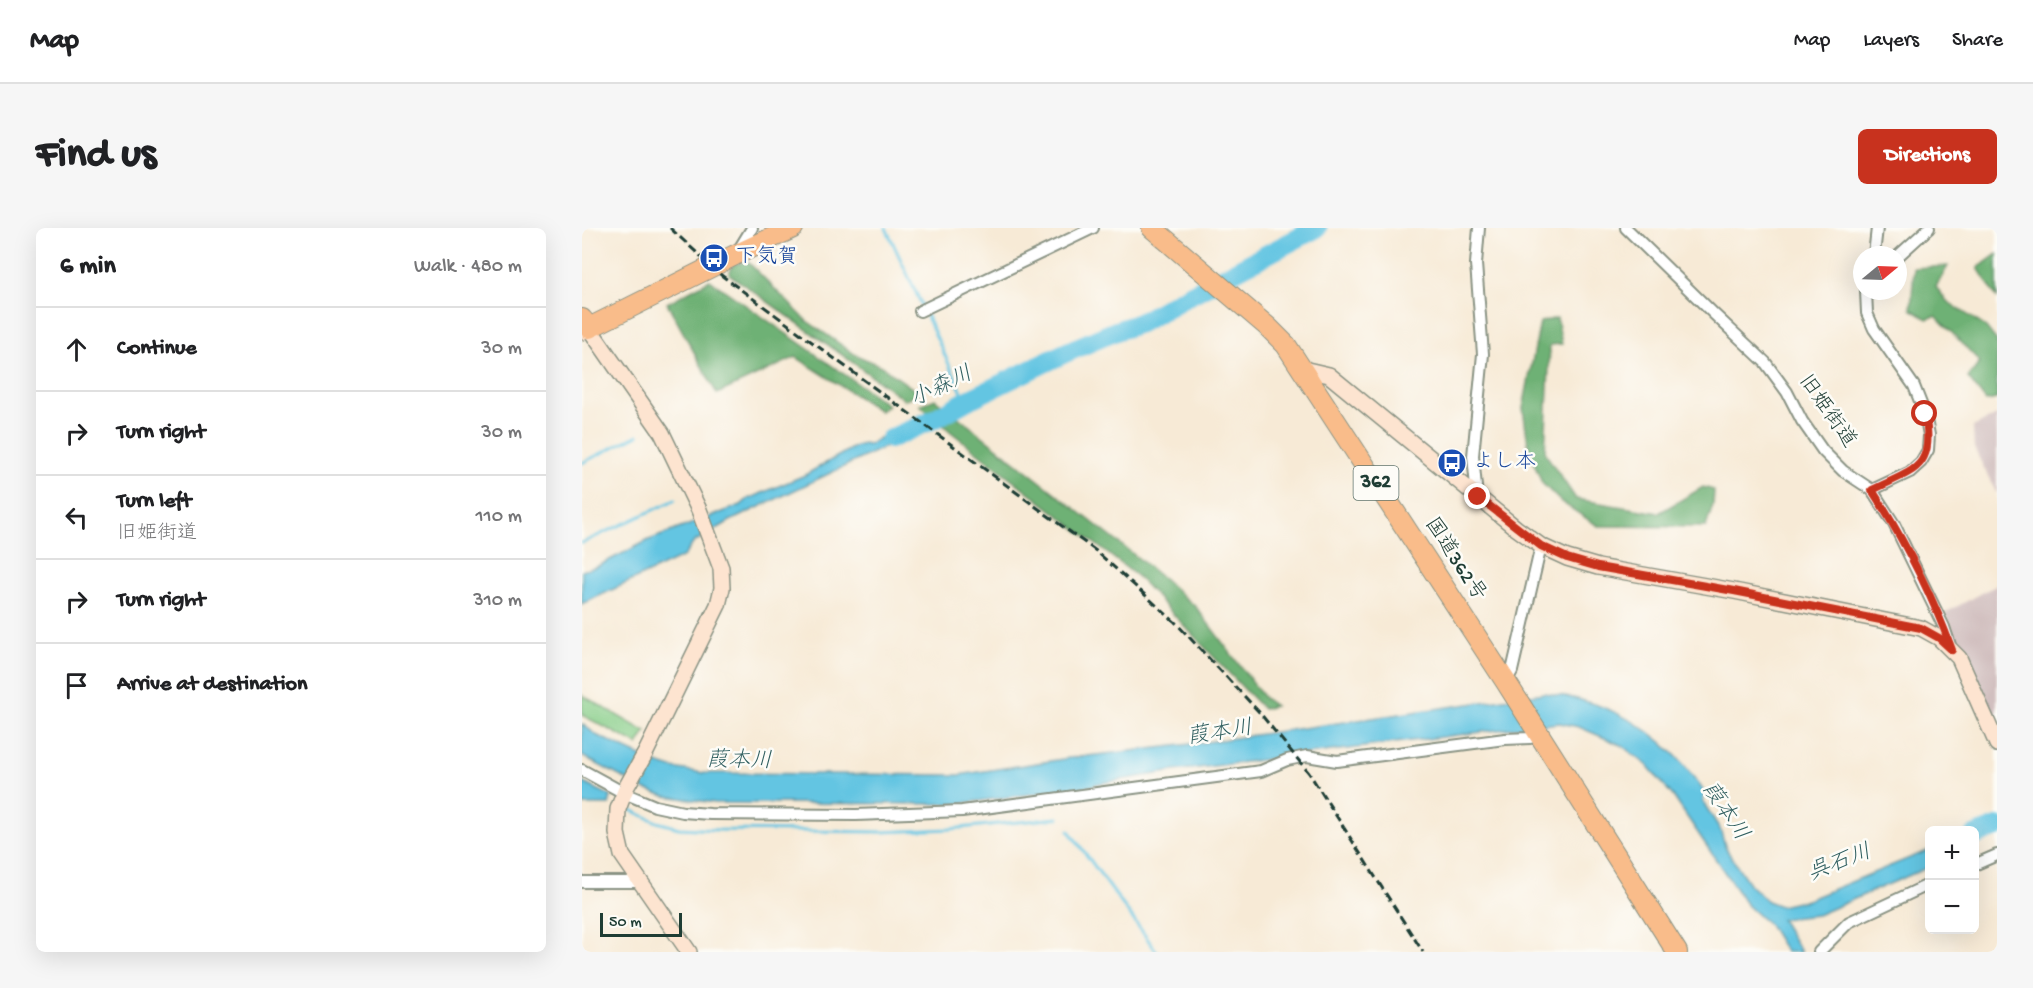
<!DOCTYPE html>
<meta charset="utf-8">
<style>
:root{--surface:#fff;--page:#f6f6f6;--text:#202124;--muted:#757577;--line:#e0e0e0;--accent:#c8321e}
body{margin:0;font-family:"Gochi Hand","Klee One",sans-serif;background:var(--page);color:var(--text)}
.controls{position:absolute;right:18px;bottom:18px;display:grid;overflow:hidden;border-radius:9px;box-shadow:0 6px 24px #0002}
.controls button{width:54px;height:54px;display:grid;place-items:center;padding:0;border:0;border-bottom:2px solid var(--line);background:var(--surface);color:var(--text);font:30px sans-serif}
.compass{position:absolute;left:1271px;top:18px;width:54px;height:54px;border-radius:50%;background:var(--surface);box-shadow:0 6px 24px #0002;rotate:71deg}
.scale{position:absolute;left:18px;bottom:15px;width:82px;box-sizing:border-box;padding-left:6px;border:3px solid #1f3d34;border-top:0;font-size:16px;line-height:21px;white-space:nowrap;color:#1f3d34;-webkit-text-stroke:4px #fdfcf7;paint-order:stroke}
.stop{position:absolute;width:18px;height:18px;margin:-14px;border:4px solid #c8321e;border-radius:50%;background:#fff}
.stop.end{background:#c8321e;border-color:#fff;box-shadow:0 2px 6px #0008}
.list{margin:0;padding:0;list-style:none}
h2{display:flex;justify-content:space-between;align-items:center;height:78px;margin:0;padding:0 24px;font-size:26px}
h2 small{font-size:20px;font-weight:400;color:var(--muted)}
.list li{display:grid;grid-template-columns:39px 1fr auto;gap:18px;align-items:center;box-sizing:border-box;height:84px;padding:0 24px;border-top:2px solid var(--line)}
.list b{display:block;font-size:22px;white-space:nowrap}
.list p{margin:0;font-size:20px;white-space:nowrap;color:var(--muted)}
.list em{font-size:20px;font-style:normal;color:var(--muted)}
.icon{flex:none;width:33px;height:33px;fill:none;stroke:currentColor;stroke-width:2;stroke-linecap:round;stroke-linejoin:round}
.map{position:relative;flex:none;width:1415px;height:724px;overflow:hidden;border-radius:9px}
header{display:flex;align-items:center;gap:36px;box-sizing:border-box;height:84px;padding:0 30px;background:var(--surface);border-bottom:2px solid var(--line)}
header strong{font-size:28px}
nav{display:flex;gap:33px;margin-inline-start:auto;font-size:21px}
.intro{display:flex;align-items:center;justify-content:space-between;box-sizing:border-box;height:144px;padding:0 36px}
h1{margin:0;font-size:42px}
.button{padding:15px 27px;border-radius:9px;background:var(--accent);color:#fff;font-size:21px;font-weight:700}
main{display:flex;gap:36px;padding:0 36px}
aside{flex:1;background:var(--surface);border-radius:9px;box-shadow:0 6px 24px #0002}
.map>svg:first-child{display:block}
</style>
<header>
<strong>Map</strong>
<nav><a>Map</a><a>Layers</a><a>Share</a></nav>
</header>
<div class="intro"><h1>Find us</h1><a class="button">Directions</a></div>
<main>
<aside>
<h2>6 min<small>Walk · 480 m</small></h2>
<ul class="list">
<li><svg class="icon" aria-label="ahead" viewBox="0 0 24 24"><path d="M12 20V5M6 11l6-6 6 6"/></svg><div><b>Continue</b></div><em>30 m</em></li>
<li><svg class="icon" aria-label="right" viewBox="0 0 24 24"><path d="M7 20v-9h11M14 6l5 5-5 5"/></svg><div><b>Turn right</b></div><em>30 m</em></li>
<li><svg class="icon" aria-label="left" viewBox="0 0 24 24"><path d="M17 20v-9H6M10 6l-5 5 5 5"/></svg><div><b>Turn left</b><p>旧姫街道</p></div><em>110 m</em></li>
<li><svg class="icon" aria-label="right" viewBox="0 0 24 24"><path d="M7 20v-9h11M14 6l5 5-5 5"/></svg><div><b>Turn right</b></div><em>310 m</em></li>
<li><svg class="icon" aria-label="arrive" viewBox="0 0 24 24"><path d="M6 21V4h12l-3 4 3 4H6"/></svg><div><b>Arrive at destination</b></div></li>
</ul>
</aside>
<div class="map">
<svg width="1415" height="724" viewBox="0 0 1415 724">
<rect width="100%" height="100%" fill="#fdfcf7"/>
<filter id="ink" filterUnits="userSpaceOnUse"><feTurbulence type="fractalNoise" baseFrequency=".0167" numOctaves="2"/><feDisplacementMap in="SourceGraphic" scale="12" xChannelSelector="R" yChannelSelector="G"/><feConvolveMatrix kernelMatrix="1 2 1 2 8 2 1 2 1" color-interpolation-filters="sRGB"/></filter>
<filter id="wash" filterUnits="userSpaceOnUse"><feTurbulence type="fractalNoise" baseFrequency=".008" numOctaves="4" result="noise"/><feDisplacementMap in="SourceGraphic" scale="24" xChannelSelector="R" yChannelSelector="G"/><feGaussianBlur stdDeviation="1.35" result="paint"/><feColorMatrix in="noise" values="0 0 0 0 0 0 0 0 0 0 0 0 0 0 0 0 0 1.4 0 .05"/><feComposite in="paint" operator="in"/></filter>
<g filter="url(#wash)">
<rect width="100%" height="100%" fill="#f7ead6"/>
<g fill="#d1bfbf">
<polygon points="1415,187 1415,266 1392,220 1391,199"/>
<polygon points="1415,357 1415,500 1363,385"/>
</g>
<polygon fill="#88ce89" stroke="#54865e" stroke-width="1.5" points="0,467 64,504 56,517 0,487"/>
<g fill="#6eb175" stroke="#467754" stroke-width="1.5">
<polygon points="1415,26 1415,70 1396,40"/>
<polygon points="166,34 225,93 274,127 299,138 337,165 323,172 147,46 151,36"/>
<polygon points="1366,38 1354,59 1365,73 1404,99 1415,113 1415,171 1404,173 1386,150 1398,134 1354,88 1345,91 1329,81 1332,40"/>
<polygon points="128,52 306,177 298,183 214,129 135,166 85,75"/>
<polygon points="975,90 980,116 968,117 963,225 994,271 1077,285 1121,259 1132,262 1131,277 1124,299 1016,298 979,274 960,255 947,223 941,180 958,94"/>
<polygon points="353,171 560,333 614,379 682,470 693,478 681,481 556,349 369,204 338,177"/>
</g>
<g fill="#64c5e2" stroke="#42818b" stroke-width="1.5">
<polygon points="333,197 328,207 148,293 112,314 102,328 0,376 0,343 16,338 67,312 159,277 166,271 223,247 272,219 280,216 287,217 310,201"/>
<path d="M962,465C1011,470 1059,491 1093,527C1104,538 1113,551 1122,563L1121,574L1138,601L1144,621L1168,657L1185,673L1198,678L1225,672L1347,622V639L1235,687L1199,691L1219,724H1204L1188,698L1164,676L1091,568L1065,537L1039,517L997,499L978,495L939,499L592,543L514,556L511,558L374,576L133,575L83,568L62,561L0,528V496L16,508L74,535L90,540L122,545L377,547L488,530L618,515Z"/>
<polygon points="0,554 29,568 27,577 0,577"/>
</g>
<g fill="none" stroke-linecap="round" stroke-linejoin="round">
<g stroke="#64c5e2" stroke-width="3">
<polyline points="304,0 384,173"/>
<polyline points="0,235 56,207"/>
<polyline points="0,315 93,272"/>
<polyline points="47,581 75,594 97,600 137,602 300,604 368,601 476,590"/>
<polyline points="487,603 575,724"/>
</g>
<g stroke="#64c5e2" stroke-width="20">
<polyline points="308,211 354,190 384,173 483,125 534,103 558,95 602,70 735,0"/>
<polyline points="1392,608 1415,599"/>
</g>
</g>
</g>
<g filter="url(#ink)">
<g fill="none" stroke-linecap="round" stroke-linejoin="round">
<g stroke="#8b9485" stroke-width="14">
<g id="street">
<polyline points="1044,0 1133,87 1183,134 1205,164 1220,193 1241,223 1261,243 1290,262 1312,296 1362,399 1369,420"/>
<polyline points="156,23 170,0"/>
<polyline points="1292,27 1295,0"/>
<polyline points="1316,28 1347,0"/>
<polyline points="1284,63 1285,85 1292,101 1332,158 1343,186 1347,207 1346,222 1339,234 1328,244 1290,262"/>
<polyline points="338,83 511,0"/>
<polyline points="895,269 891,228 901,126 894,36 897,0"/>
<polyline points="924,454 930,443 959,318"/>
<polyline points="0,542 42,565 73,578 101,584 128,586 274,587 380,583 679,543 705,532 725,528 755,533 923,511 948,510 956,507"/>
<polyline points="1392,637 1415,627"/>
<polyline points="0,654 58,654"/>
<polyline points="1237,724 1267,694 1348,656"/>
</g>
</g>
<g stroke="#8b9485" stroke-width="18">
<g id="secondary">
<polyline points="0,104 7,100 80,205 117,282 139,340 140,360 136,377 64,524 45,558 36,581 35,605 40,627 107,724"/>
<polyline points="721,141 747,147 934,300 959,318 985,330 1016,339 1152,363 1339,400 1357,410 1377,430 1415,516"/>
</g>
</g>
<g stroke="#8b9485" stroke-width="22">
<g id="highway">
<polyline points="570,0 686,99 704,117 924,454 1095,724"/>
<polyline points="0,91 7,100 153,27 211,0"/>
</g>
</g>
<use href="#street" stroke="#fff" stroke-width="10"/>
<use href="#secondary" stroke="#fde4d0" stroke-width="15"/>
<use href="#highway" stroke="#f9bc8a" stroke-width="20"/>
<polyline stroke="#1f3d34" stroke-width="3" stroke-dasharray="9 4.5" stroke-linecap="butt" points="88,0 139,47 514,323 593,394 677,484 727,545 841,724"/>
</g>
</g>
<g fill="none" stroke-linecap="round" stroke-linejoin="round" filter="url(#ink)">
<path stroke="#c8321e" stroke-width="8" d="M896,269L959,318L985,330L1016,339L1152,363L1339,400L1357,410L1370,422C1350,366 1322,312 1290,262C1333,241 1353,241 1343,186"/>
</g>
<defs>
<g id="bus-disc" transform="scale(1.5)"><circle r="9.5" fill="#1a4fb4" stroke="#fdfcf7"/><path d="M-5-6H5V4H4V6H2V4H-2V6H-4V4H-5ZM-3.5-4V0h7V-4ZM-3.5 1.2v1.5H-2V1.2ZM2 1.2v1.5H3.5V1.2Z" fill="#fff"/></g>
</defs>
<g fill-rule="evenodd">
<use href="#bus-disc" x="132" y="30"/>
<use href="#bus-disc" x="870" y="235"/>
</g>
<g text-anchor="middle" dominant-baseline="central" stroke-width="5" stroke-linejoin="round" paint-order="stroke">
<rect fill="#fdfcf7" stroke="#62766e" stroke-width="1.5" x="771.5" y="238" width="45" height="34" rx="4.5"/>
<g font-size="20" font-weight="bold" fill="#1f3d34">
<text x="794" y="255">362</text>
</g>
<g font-size="21" fill="#164399" stroke="#fdfcf7" text-anchor="start">
<text x="153" y="30">下気賀</text>
<text x="891" y="235">よし本</text>
</g>
<g font-size="21" fill="#1f3d34" stroke="#fdfcf7">
<text transform="translate(1244 184) rotate(55)">旧姫街道</text>
<text transform="translate(872 332) rotate(57)">国道362号</text>
</g>
<g font-size="22" font-style="italic" fill="#305f60" stroke="#fdfcf7">
<text transform="translate(360 160) rotate(-26)">小森川</text>
<text transform="translate(638 506) rotate(-9)">葭本川</text>
<text transform="translate(157 534) rotate(1)">葭本川</text>
<text transform="translate(1142 584) rotate(56)">葭本川</text>
<text transform="translate(1258 636) rotate(-21)">呉石川</text>
</g>
</g>
</svg>
<div class="controls">
<button>+</button>
<button>−</button>
</div>
<svg class="compass" viewBox="-18 -18 36 36"><path d="M0-13l5 13h-10z" fill="#e53935"/><path d="M0 13l5-13h-10z" fill="#757577"/></svg>
<div class="scale">50 m</div>
<div class="stop" style="left:1343px;top:186px"></div>
<div class="stop end" style="left:896px;top:269px"></div>
</div>
</main>
